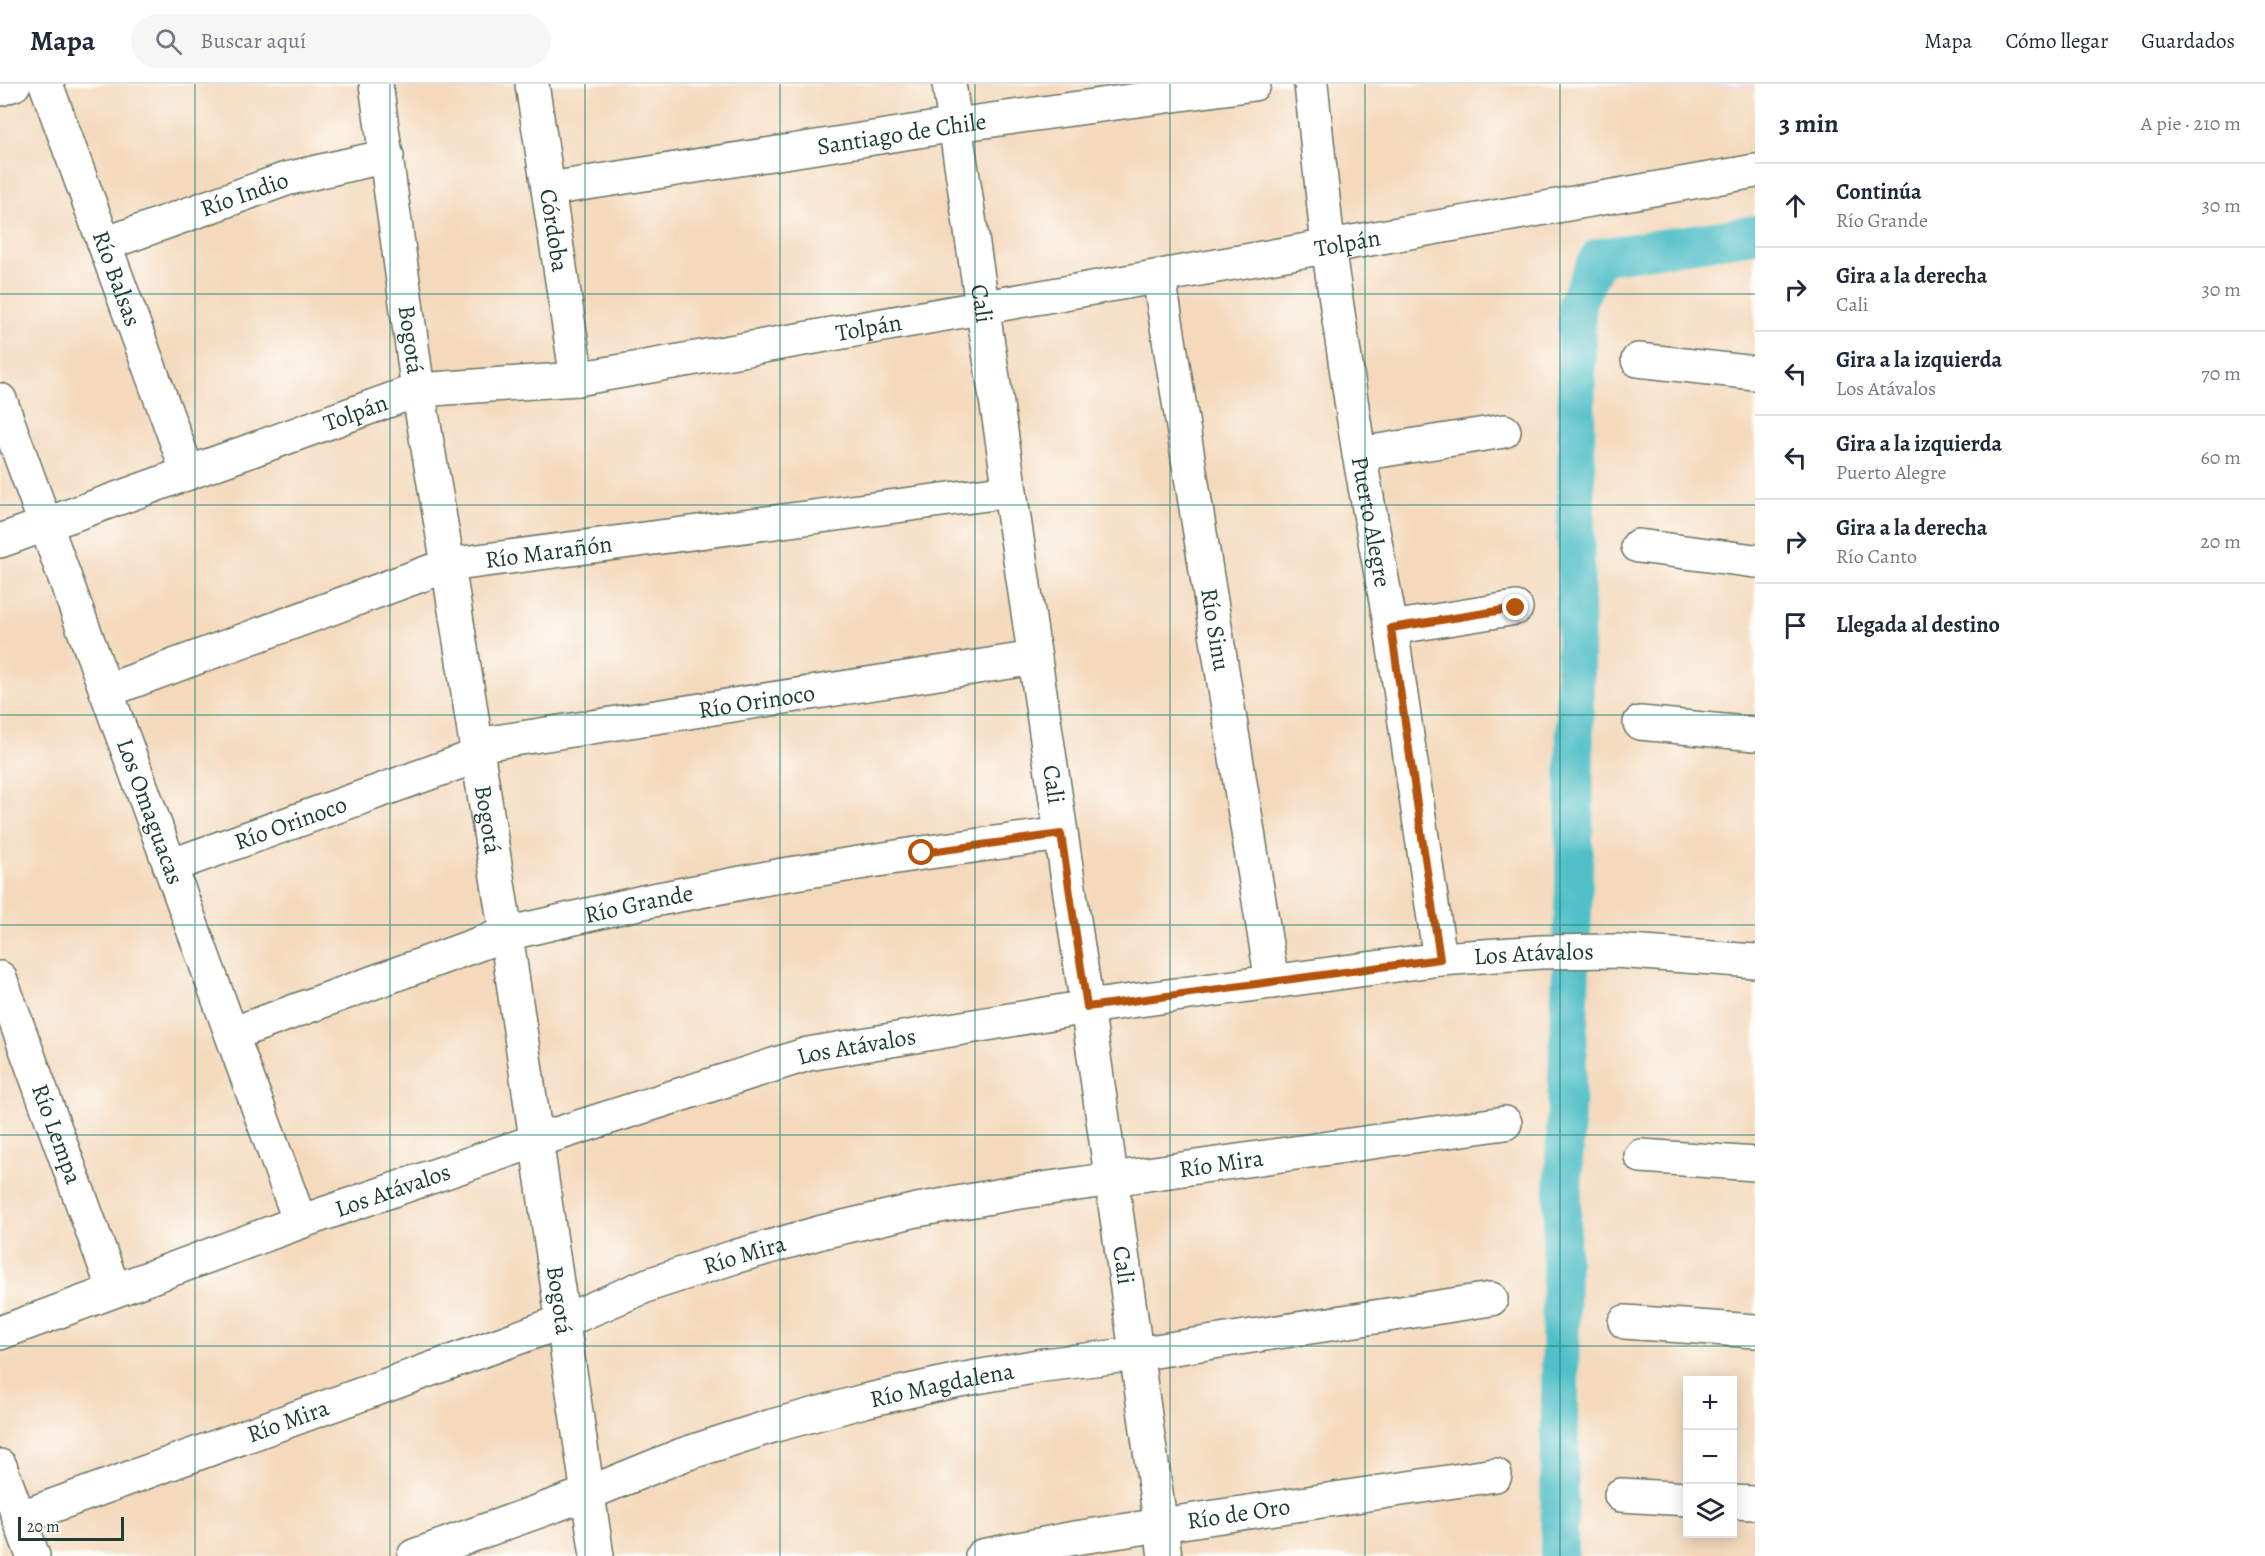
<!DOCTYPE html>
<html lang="es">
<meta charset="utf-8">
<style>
:root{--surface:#fff;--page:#f6f6f7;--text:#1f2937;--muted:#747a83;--line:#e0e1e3}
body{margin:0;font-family:Alegreya,serif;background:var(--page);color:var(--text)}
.controls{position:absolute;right:18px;bottom:18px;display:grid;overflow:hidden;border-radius:0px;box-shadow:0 3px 15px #0003}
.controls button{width:54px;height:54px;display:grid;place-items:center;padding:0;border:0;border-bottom:2px solid var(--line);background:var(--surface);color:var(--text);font:30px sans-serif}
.scale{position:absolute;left:18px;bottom:15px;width:106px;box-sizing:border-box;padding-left:6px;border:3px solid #1f3d34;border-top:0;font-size:16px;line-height:21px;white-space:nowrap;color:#1f3d34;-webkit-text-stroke:4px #fdfcf7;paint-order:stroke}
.stop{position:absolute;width:18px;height:18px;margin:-14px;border:4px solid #b45309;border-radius:50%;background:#fff}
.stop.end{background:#b45309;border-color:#fff;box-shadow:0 2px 6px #0008}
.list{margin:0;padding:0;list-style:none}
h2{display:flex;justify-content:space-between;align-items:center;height:78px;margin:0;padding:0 24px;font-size:26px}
h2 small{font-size:20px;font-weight:400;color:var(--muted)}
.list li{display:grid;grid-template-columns:39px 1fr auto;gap:18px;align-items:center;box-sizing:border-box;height:84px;padding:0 24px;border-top:2px solid var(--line)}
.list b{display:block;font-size:22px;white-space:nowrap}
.list p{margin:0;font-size:20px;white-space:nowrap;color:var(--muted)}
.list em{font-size:20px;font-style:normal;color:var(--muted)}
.icon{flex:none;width:33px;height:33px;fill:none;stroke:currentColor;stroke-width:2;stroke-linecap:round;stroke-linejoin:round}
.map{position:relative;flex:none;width:1755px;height:1472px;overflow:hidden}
header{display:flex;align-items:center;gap:36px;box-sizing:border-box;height:84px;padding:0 30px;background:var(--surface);border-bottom:2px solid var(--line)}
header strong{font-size:28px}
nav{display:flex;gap:33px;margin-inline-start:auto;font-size:21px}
.search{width:420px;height:54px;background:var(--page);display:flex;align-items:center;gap:15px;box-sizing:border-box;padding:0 21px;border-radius:33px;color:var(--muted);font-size:22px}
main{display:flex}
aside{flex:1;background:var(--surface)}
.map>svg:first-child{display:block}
</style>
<header>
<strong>Mapa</strong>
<div class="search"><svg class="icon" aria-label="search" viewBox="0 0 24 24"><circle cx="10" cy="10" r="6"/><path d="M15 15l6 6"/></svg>Buscar aquí</div>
<nav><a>Mapa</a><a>Cómo llegar</a><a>Guardados</a></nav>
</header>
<main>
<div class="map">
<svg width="1755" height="1472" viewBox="0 0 1755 1472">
<rect width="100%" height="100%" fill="#fdfcf7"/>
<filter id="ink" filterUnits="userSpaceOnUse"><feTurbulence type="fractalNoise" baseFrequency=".0167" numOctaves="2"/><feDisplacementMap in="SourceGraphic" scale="12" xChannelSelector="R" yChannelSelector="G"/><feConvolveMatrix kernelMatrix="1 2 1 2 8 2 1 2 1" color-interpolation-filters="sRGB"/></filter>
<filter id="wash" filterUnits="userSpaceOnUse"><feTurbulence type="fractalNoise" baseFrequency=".008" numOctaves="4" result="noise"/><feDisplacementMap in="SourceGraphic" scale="24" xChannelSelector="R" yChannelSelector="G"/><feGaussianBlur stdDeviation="1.35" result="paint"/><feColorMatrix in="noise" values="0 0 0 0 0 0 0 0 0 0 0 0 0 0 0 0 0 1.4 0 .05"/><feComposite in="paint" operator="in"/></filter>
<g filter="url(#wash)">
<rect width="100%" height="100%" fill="#f4d9bc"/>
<polygon fill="#edd1e9" points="1536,0 1754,0 1753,3"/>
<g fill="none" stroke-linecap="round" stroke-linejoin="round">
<polyline stroke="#51bfc8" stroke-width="38" points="1559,1472 1561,1165 1574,799 1577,218 1599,173 1755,150"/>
</g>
</g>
<g filter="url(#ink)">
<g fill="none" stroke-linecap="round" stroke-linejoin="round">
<g stroke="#6a7464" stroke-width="36">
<g id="minor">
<path id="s1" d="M46,0L188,389"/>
<path id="s2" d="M532,0L577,295"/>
<path id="s3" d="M949,0L1087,923L1165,1472"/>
<path id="s4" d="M1311,0L1328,162L1359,370L1391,544L1440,875"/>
<polyline points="0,5 14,0"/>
<path id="s5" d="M549,105L956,41L1254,0"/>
<path id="s6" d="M105,160L286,95L387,72"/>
<path id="s7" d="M1159,193L1272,898"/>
<polyline points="1638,276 1755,289"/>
<path id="s8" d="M0,316L300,1138"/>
<polyline points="1359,370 1504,347"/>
<path id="s9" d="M0,457L418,306L577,295L1755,87"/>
<polyline points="1638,462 1755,477"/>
<polyline points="1391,544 1516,524"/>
<path id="s10" d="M106,607L448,481L1010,407"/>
<polyline points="1640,639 1755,650"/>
<path id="s11" d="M476,661L1035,574"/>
<path id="s12" d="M170,782L477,672"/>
<path id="s13" d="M0,894L114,1206"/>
<path id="s14" d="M232,950L506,850L643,818L783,791L922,769L1061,750"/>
<polyline points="1641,1072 1755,1080"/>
<polyline points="1625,1238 1755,1247"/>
<path id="s15" d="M0,1249L300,1138L538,1056L808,970L1087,923L1440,875L1540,868L1615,867L1755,877"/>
<polyline points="0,1382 33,1472"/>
<polyline points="1621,1411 1688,1415"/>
<polyline points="1732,1418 1755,1419"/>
<path id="s16" d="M19,1434L564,1237L648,1201L734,1173L822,1148L917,1126L1014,1109L1505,1039"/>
<path id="s17" d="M414,1472L589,1409L682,1371L772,1342L864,1317L954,1297L1044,1281L1136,1270L1491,1215"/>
<path id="s18" d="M982,1472L1075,1454L1495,1391"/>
</g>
</g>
<g stroke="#6a7464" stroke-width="36">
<g id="tertiary">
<path id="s19" d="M376,0L418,306L448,481L506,850L597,1472"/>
</g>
</g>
<use href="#minor" stroke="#fff" stroke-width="33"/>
<use href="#tertiary" stroke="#fff" stroke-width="33"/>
</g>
</g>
<g fill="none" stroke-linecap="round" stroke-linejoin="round" filter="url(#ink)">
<polyline stroke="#b45309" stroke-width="8" points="922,769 1061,750 1087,923 1440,875 1391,544 1516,524"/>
</g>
<path fill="none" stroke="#0f766e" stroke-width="1.5" stroke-opacity="0.55" d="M195,0V1472M390,0V1472M585,0V1472M780,0V1472M975,0V1472M1170,0V1472M1365,0V1472M1560,0V1472M0,210H1755M0,421H1755M0,631H1755M0,841H1755M0,1051H1755M0,1262H1755"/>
<g text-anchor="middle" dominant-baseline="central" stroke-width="6" stroke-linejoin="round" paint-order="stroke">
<g font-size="24" fill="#1f3d34" stroke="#fdfcf7">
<text stroke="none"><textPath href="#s5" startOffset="357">Santiago de Chile</textPath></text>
<text stroke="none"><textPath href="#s6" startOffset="148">Río Indio</textPath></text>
<text stroke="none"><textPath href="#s2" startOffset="148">Córdoba</textPath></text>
<text stroke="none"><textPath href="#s9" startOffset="1386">Tolpán</textPath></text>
<text stroke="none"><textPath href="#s1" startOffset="207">Río Balsas</textPath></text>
<text stroke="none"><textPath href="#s3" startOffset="222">Cali</textPath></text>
<text stroke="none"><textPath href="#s9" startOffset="900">Tolpán</textPath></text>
<text stroke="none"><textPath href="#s19" startOffset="258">Bogotá</textPath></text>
<text stroke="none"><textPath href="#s9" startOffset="378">Tolpán</textPath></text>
<text stroke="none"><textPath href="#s4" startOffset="442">Puerto Alegre</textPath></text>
<text stroke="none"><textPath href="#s10" startOffset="466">Río Marañón</textPath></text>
<text stroke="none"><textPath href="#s7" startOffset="357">Río Sinu</textPath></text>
<text stroke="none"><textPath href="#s11" startOffset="284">Río Orinoco</textPath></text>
<text stroke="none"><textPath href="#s3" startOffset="708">Cali</textPath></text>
<text stroke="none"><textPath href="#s8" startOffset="438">Los Omaguacas</textPath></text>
<text stroke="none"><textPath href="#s19" startOffset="744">Bogotá</textPath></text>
<text stroke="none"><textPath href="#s12" startOffset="128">Río Orinoco</textPath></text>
<text stroke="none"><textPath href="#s14" startOffset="428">Río Grande</textPath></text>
<text stroke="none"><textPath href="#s15" startOffset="1588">Los Atávalos</textPath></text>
<text stroke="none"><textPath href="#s15" startOffset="904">Los Atávalos</textPath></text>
<text stroke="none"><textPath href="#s13" startOffset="166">Río Lempa</textPath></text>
<text stroke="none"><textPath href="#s16" startOffset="1258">Río Mira</textPath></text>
<text stroke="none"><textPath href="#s15" startOffset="418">Los Atávalos</textPath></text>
<text stroke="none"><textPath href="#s16" startOffset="772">Río Mira</textPath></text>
<text stroke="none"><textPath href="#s3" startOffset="1194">Cali</textPath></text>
<text stroke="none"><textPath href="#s19" startOffset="1230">Bogotá</textPath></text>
<text stroke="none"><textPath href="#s17" startOffset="556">Río Magdalena</textPath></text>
<text stroke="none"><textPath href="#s16" startOffset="286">Río Mira</textPath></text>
<text stroke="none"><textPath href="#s18" startOffset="260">Río de Oro</textPath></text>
</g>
</g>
</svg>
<div class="controls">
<button>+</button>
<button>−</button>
<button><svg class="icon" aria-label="layers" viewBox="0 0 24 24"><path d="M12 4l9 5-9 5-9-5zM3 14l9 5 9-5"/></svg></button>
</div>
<div class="scale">20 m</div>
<div class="stop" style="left:922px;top:769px"></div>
<div class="stop end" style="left:1516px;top:524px"></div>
</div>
<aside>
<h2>3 min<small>A pie · 210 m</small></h2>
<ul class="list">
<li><svg class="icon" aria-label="ahead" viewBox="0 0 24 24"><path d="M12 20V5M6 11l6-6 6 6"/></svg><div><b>Continúa</b><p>Río Grande</p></div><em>30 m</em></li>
<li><svg class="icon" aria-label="right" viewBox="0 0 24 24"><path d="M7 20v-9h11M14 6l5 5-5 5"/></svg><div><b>Gira a la derecha</b><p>Cali</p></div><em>30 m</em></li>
<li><svg class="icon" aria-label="left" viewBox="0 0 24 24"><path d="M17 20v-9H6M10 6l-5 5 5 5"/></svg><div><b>Gira a la izquierda</b><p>Los Atávalos</p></div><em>70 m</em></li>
<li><svg class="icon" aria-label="left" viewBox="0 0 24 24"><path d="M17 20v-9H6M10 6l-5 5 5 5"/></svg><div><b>Gira a la izquierda</b><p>Puerto Alegre</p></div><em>60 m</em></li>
<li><svg class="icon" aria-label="right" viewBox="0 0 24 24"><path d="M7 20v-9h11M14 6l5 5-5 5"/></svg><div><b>Gira a la derecha</b><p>Río Canto</p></div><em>20 m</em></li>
<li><svg class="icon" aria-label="arrive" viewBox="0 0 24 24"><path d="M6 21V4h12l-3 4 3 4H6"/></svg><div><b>Llegada al destino</b></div></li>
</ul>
</aside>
</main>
